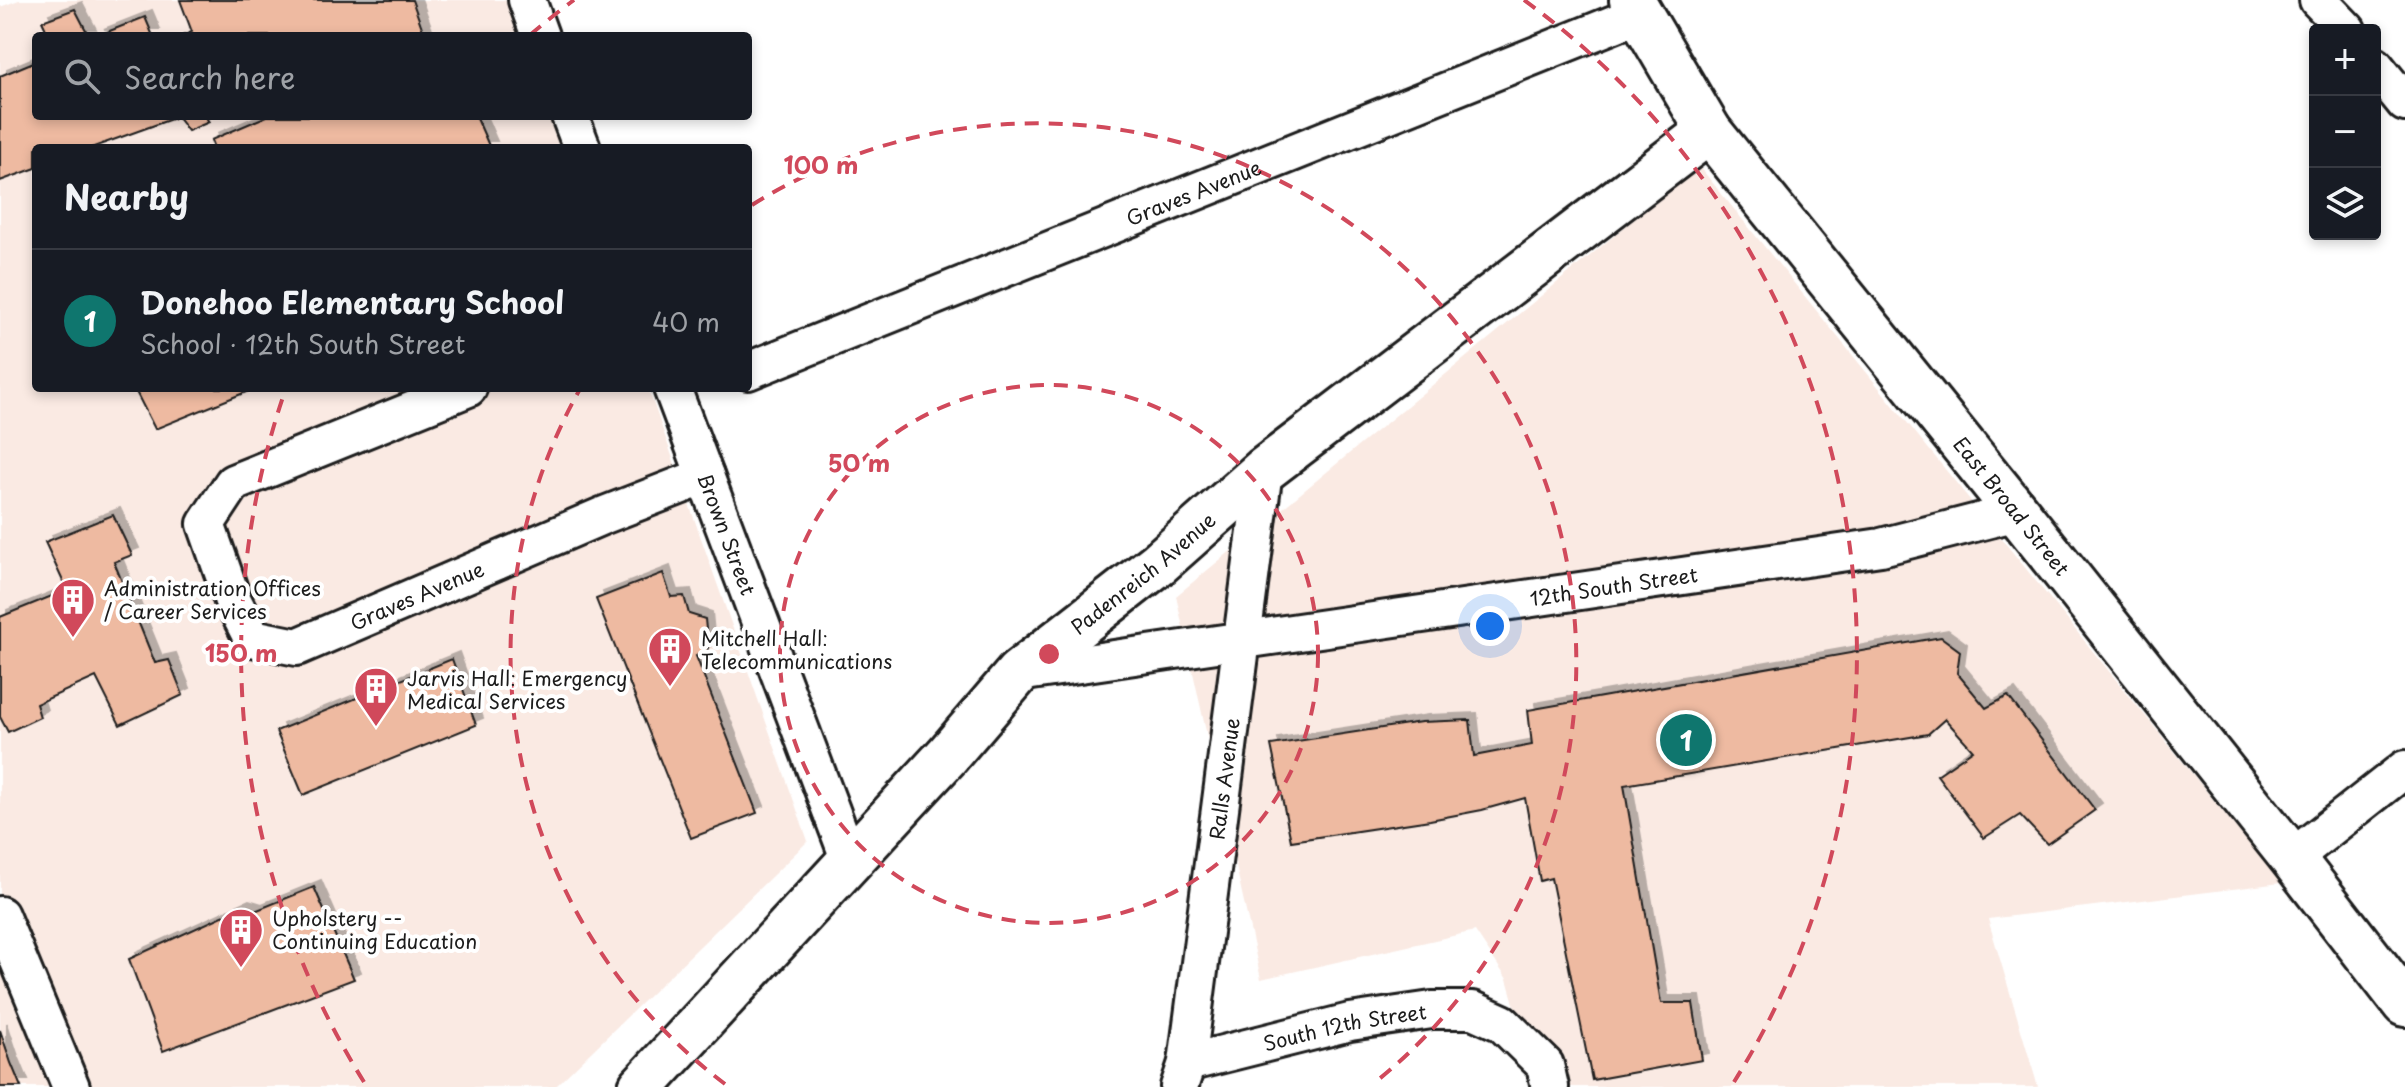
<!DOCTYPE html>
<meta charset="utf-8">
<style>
:root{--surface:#171b24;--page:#20242c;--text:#f1f3f6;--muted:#9ea1a6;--line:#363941;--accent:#0f766e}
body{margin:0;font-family:"Playpen Sans",sans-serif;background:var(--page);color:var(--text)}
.controls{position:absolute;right:24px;top:24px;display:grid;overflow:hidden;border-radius:8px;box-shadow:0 4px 12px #0003}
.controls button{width:72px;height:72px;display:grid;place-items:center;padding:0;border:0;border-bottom:2px solid var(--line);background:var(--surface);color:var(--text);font:40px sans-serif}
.you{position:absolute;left:1490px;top:626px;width:28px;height:28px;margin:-20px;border:6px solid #fff;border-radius:50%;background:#1a73e8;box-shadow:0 0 0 12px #1a73e833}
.badge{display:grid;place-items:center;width:52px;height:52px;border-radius:50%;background:var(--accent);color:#fff;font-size:26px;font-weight:700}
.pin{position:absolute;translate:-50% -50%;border:4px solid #fff;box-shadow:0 2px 8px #0006}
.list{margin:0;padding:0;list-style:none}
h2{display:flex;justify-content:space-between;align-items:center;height:104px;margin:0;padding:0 32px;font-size:34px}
h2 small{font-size:26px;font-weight:400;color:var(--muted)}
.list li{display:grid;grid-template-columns:52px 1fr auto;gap:24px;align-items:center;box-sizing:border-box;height:144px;padding:0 32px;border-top:2px solid var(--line)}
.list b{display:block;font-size:30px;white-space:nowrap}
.list p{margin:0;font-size:26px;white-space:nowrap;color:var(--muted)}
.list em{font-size:26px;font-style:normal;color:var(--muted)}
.icon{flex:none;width:44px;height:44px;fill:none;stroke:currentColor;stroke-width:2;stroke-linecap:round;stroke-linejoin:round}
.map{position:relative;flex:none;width:2405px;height:1087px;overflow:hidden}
.search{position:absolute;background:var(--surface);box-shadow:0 4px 12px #0003;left:32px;top:32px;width:720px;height:88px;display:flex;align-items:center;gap:20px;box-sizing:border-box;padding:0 28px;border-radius:8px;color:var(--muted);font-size:30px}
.panel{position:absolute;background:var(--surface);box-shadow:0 4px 12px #0003;left:32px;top:144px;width:720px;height:248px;border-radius:8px}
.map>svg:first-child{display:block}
</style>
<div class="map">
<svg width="2405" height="1087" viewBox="0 0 2405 1087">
<defs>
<filter id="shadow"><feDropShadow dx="7" dy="-7" stdDeviation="0" flood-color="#0004"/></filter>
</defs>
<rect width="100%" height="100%" fill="#fff"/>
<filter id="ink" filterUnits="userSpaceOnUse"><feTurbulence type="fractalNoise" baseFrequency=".0125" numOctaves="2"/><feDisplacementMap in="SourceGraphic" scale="16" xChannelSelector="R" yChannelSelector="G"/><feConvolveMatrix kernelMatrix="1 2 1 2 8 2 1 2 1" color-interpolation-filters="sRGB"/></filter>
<g filter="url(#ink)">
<g fill="#faeae3">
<polygon points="19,0 511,0 524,36 36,36 36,116 552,116 563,148 36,148 36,388 648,388 808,841 555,1087 0,1087 0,7"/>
<polygon points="1699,166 2281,883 1988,919 2038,1087 1538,1087 1507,979 1475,931 1261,979 1176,596"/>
</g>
<g fill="#eebaa1" stroke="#1c1c1c" stroke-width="2" filter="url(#shadow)">
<polygon points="180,0 412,0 425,36 182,36 192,32"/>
<polygon points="75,9 89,36 49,36 42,21"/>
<polygon points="145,17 153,36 97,36"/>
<polygon points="36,61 36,116 205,116 209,122 188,131 177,117 91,148 36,148 36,168 0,181 0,76"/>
<polygon points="267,116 476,116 490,148 214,148 211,140"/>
<polygon points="134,388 256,388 155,429"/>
<polygon points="113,515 132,555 114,562 155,663 169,660 183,695 120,725 96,677 36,704 40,717 8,732 0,717 0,617 67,590 45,542"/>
<polygon points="663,573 671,597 684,596 689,614 705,619 708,651 696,656 757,813 691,838 596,599"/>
<polygon points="1941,637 1960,651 1957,673 1986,708 2008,696 2095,810 2047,844 2020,815 1984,838 1937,775 1973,750 1945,719 1928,734 1624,785 1661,1003 1693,1003 1702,1060 1592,1080 1551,878 1540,881 1525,798 1482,810 1430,820 1291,841 1271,745 1421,722 1470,720 1474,756 1532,745 1528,710"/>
<polygon points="452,659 476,725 303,795 276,731"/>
<polygon points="314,887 354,979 163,1051 129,959 242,907 255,911"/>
<polygon points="0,1030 11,1063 21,1087 0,1087"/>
</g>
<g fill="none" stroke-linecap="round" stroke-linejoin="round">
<g stroke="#1c1c1c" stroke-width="42">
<g id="minor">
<polyline points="527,0 540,36"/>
<polyline points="2318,0 2347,30"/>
<polyline points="2375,66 2405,103"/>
<polyline points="570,116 582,148"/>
<path id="s1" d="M748,371L1639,14"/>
<path id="s2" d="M468,388L233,483L206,524L233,601L252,638L297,647L602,516L705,476"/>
<path id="s3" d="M672,388L850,861"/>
<path id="s4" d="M1018,673L1881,547L2017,512"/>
<polyline points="2292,858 2405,769"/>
<polyline points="0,915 71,1087"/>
<path id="s5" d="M1187,1063L1350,1022L1432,1010H1473L1502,1023L1545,1065L1550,1087"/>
<path id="s6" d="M1179,1087L1187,1063L1264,470"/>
</g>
</g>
<g stroke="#1c1c1c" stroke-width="50">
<g id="tertiary">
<path id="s7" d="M641,1087L947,756L1018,673L1159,563L1264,470L1709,131"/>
</g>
</g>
<g stroke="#1c1c1c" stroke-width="50">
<g id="secondary">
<path id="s8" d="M1632,0L1709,131L2017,512L2292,858L2405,1004"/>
</g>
</g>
<use href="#minor" stroke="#fff" stroke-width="36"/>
<use href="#tertiary" stroke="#fff" stroke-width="44"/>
<use href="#secondary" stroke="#fff" stroke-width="44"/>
</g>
</g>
<g fill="none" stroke="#d1495b" stroke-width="4" stroke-dasharray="14 10">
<circle cx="1049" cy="654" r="269"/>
<path d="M725 1084A539 539 0 0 1 580 389M752 205A539 539 0 0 1 1373 1084"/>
<path d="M364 1082A808 808 0 0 1 285 391M530 35A808 808 0 0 1 574 0M1524 0A808 808 0 0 1 1734 1082"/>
</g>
<defs>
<g id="building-pin" transform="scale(2.3)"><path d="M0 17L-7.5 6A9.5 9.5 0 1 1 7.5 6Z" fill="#d1495b" stroke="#fff"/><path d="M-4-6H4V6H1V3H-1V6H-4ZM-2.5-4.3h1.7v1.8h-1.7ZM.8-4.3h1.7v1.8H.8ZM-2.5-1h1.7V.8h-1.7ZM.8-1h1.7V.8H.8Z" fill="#fff"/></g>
</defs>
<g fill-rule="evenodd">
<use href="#building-pin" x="73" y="600"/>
<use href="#building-pin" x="670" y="649"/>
<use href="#building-pin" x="376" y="689"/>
<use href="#building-pin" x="241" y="930"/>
</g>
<g text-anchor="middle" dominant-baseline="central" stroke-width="8" stroke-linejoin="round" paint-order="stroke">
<g font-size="20" fill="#1c1c1c" stroke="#fff">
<text stroke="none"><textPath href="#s1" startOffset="480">Graves Avenue</textPath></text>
<text stroke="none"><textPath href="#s8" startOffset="634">East Broad Street</textPath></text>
<text stroke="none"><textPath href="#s3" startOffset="156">Brown Street</textPath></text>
<text stroke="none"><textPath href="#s7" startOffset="720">Padenreich Avenue</textPath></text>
<text stroke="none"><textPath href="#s4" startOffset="602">12th South Street</textPath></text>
<text stroke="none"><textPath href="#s2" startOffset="602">Graves Avenue</textPath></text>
<text stroke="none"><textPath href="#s6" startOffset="312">Ralls Avenue</textPath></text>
<text stroke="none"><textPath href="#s5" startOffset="162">South 12th Street</textPath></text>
</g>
<g font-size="20" fill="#1c1c1c" stroke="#fff" text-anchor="start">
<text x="104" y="588">Administration Offices<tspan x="104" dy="23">/ Career Services</tspan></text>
<text x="701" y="638">Mitchell Hall:<tspan x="701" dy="23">Telecommunications</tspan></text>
<text x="407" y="678">Jarvis Hall: Emergency<tspan x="407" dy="23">Medical Services</tspan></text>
<text x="272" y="918">Upholstery --<tspan x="272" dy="23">Continuing Education</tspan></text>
</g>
</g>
<circle cx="1049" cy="654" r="12" fill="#d1495b" stroke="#fff" stroke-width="4"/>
<g font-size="24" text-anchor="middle" font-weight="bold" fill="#d1495b" stroke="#fff" stroke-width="8" stroke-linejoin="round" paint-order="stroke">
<text x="821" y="174">100 m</text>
<text x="859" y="472">50 m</text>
<text x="241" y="662">150 m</text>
</g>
</svg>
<div class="controls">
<button>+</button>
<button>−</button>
<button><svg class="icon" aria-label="layers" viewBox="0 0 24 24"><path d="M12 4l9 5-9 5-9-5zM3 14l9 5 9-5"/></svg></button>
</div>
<div class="you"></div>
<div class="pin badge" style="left:1686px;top:740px">1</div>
<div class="search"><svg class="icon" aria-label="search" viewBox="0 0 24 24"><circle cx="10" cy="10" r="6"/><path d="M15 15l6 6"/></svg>Search here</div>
<section class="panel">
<h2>Nearby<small></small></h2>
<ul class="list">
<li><span class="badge">1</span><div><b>Donehoo Elementary School</b><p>School · 12th South Street</p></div><em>40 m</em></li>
</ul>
</section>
</div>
